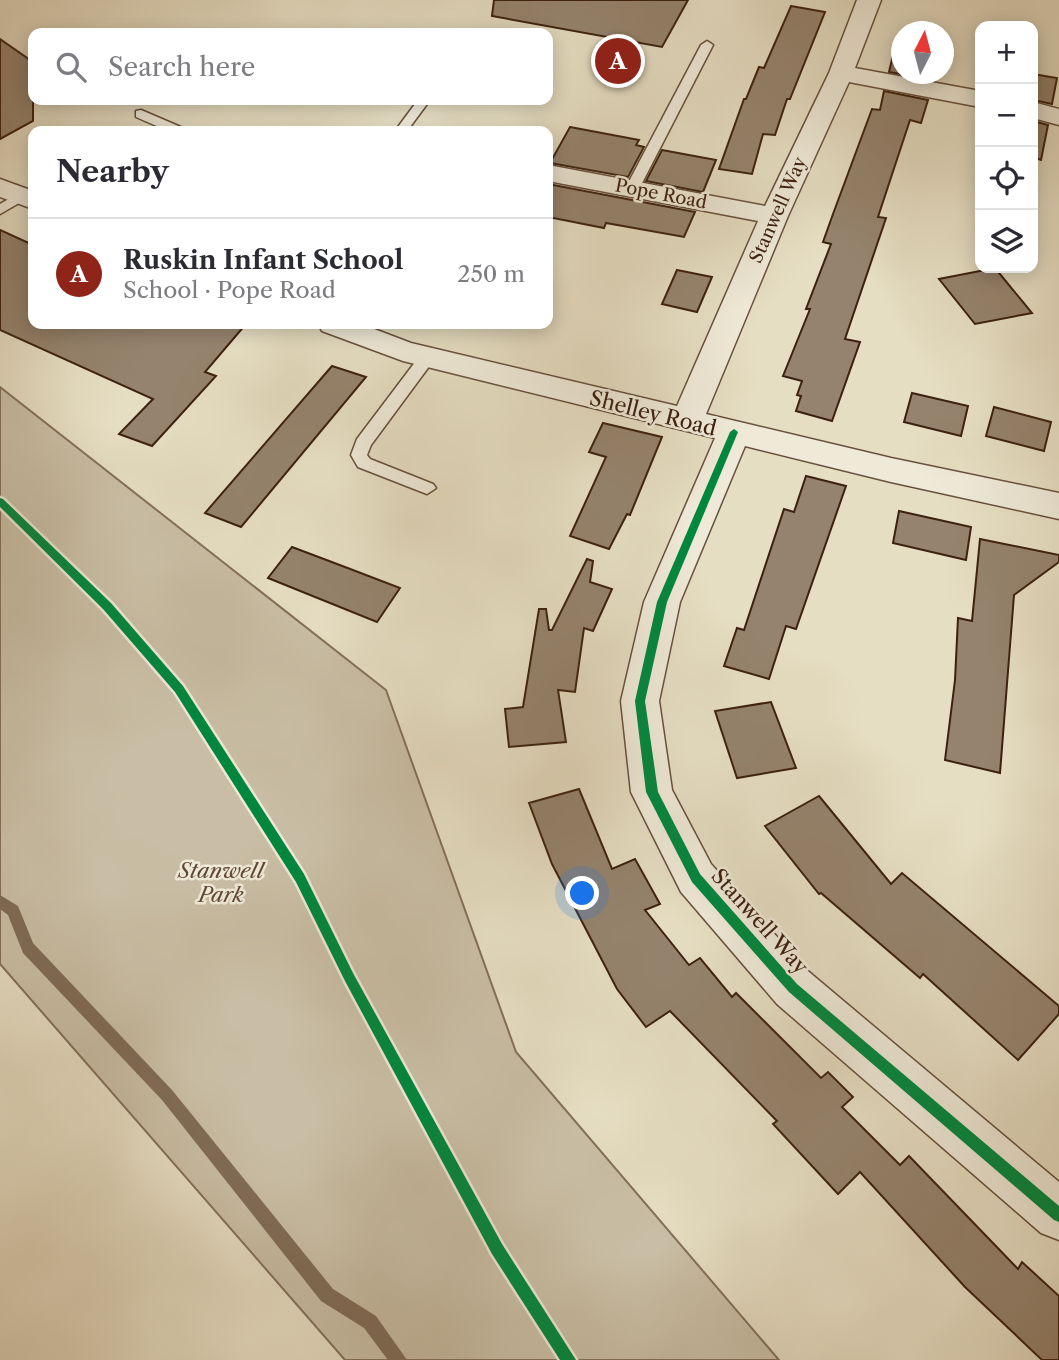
<!DOCTYPE html>
<meta charset="utf-8">
<style>
:root{--surface:#fff;--page:#f2f2f3;--text:#2b2b33;--muted:#7c7c81;--line:#e1e1e2;--accent:#8f2418}
body{margin:0;font-family:"Libre Caslon Text",serif;background:var(--page);color:var(--text)}
.controls{position:absolute;right:21px;top:21px;display:grid;overflow:hidden;border-radius:14px;box-shadow:0 4px 18px #0003}
.controls button{width:63px;height:63px;display:grid;place-items:center;padding:0;border:0;border-bottom:2px solid var(--line);background:var(--surface);color:var(--text);font:35px sans-serif}
.compass{position:absolute;left:891px;top:21px;width:63px;height:63px;border-radius:50%;background:var(--surface);box-shadow:0 4px 18px #0003;rotate:6deg}
.you{position:absolute;left:583px;top:894px;width:24px;height:24px;margin:-18px;border:5px solid #fff;border-radius:50%;background:#1a73e8;box-shadow:0 0 0 10px #1a73e833}
.badge{display:grid;place-items:center;width:46px;height:46px;border-radius:50%;background:var(--accent);color:#fff;font-size:23px;font-weight:700}
.pin{position:absolute;translate:-50% -50%;border:4px solid #fff;box-shadow:0 2px 7px #0006}
.list{margin:0;padding:0;list-style:none}
h2{display:flex;justify-content:space-between;align-items:center;height:91px;margin:0;padding:0 28px;font-size:30px}
h2 small{font-size:23px;font-weight:400;color:var(--muted)}
.list li{display:grid;grid-template-columns:46px 1fr auto;gap:21px;align-items:center;box-sizing:border-box;height:112px;padding:0 28px;border-top:2px solid var(--line)}
.list b{display:block;font-size:26px;white-space:nowrap}
.list p{margin:0;font-size:23px;white-space:nowrap;color:var(--muted)}
.list em{font-size:23px;font-style:normal;color:var(--muted)}
.icon{flex:none;width:38px;height:38px;fill:none;stroke:currentColor;stroke-width:2;stroke-linecap:round;stroke-linejoin:round}
.map{position:relative;flex:none;width:1059px;height:1360px;overflow:hidden}
.search{position:absolute;background:var(--surface);box-shadow:0 4px 18px #0003;left:28px;top:28px;width:525px;height:77px;display:flex;align-items:center;gap:18px;box-sizing:border-box;padding:0 24px;border-radius:14px;color:var(--muted);font-size:26px}
.panel{position:absolute;background:var(--surface);box-shadow:0 4px 18px #0003;left:28px;top:126px;width:525px;height:203px;border-radius:14px}
.map>svg:first-child{display:block}
</style>
<div class="map">
<svg width="1059" height="1360" viewBox="0 0 1059 1360">
<rect width="100%" height="100%" fill="#e6dec3"/>
<filter id="stains"><feTurbulence type="fractalNoise" baseFrequency=".00286" numOctaves="4"/><feColorMatrix values="0 0 0 0 .2 0 0 0 0 .09 0 0 0 0 .02 0 0 0 .5 -.17"/></filter>
<radialGradient id="worn" r=".72"><stop offset=".6" stop-color="#630" stop-opacity="0"/><stop offset="1" stop-color="#630" stop-opacity=".3"/></radialGradient>
<polygon fill="#c9bea5" stroke="#83705a" stroke-width="2" points="0,387 386,690 516,1052 779,1360 345,1360 0,964"/>
<g fill="none" stroke-linecap="round" stroke-linejoin="round">
<polygon fill="#806c57" fill-rule="evenodd" points="0,895 18,906 33,943 172,1090 333,1289 376,1316 407,1360 388,1360 364,1328 321,1301 162,1100 23,953 8,915 0,909"/>
</g>
<g fill="#95836d" stroke="#3d2110" stroke-width="2">
<polygon points="494,0 688,0 662,47 492,16"/>
<polygon points="791,6 825,12 790,99 787,99 775,135 763,134 752,174 719,169 744,99 746,99 759,67 764,68"/>
<polygon points="0,39 33,62 33,121 0,139"/>
<polygon points="895,47 901,48 901,74 935,74 934,80 889,72"/>
<polygon points="1033,74 1057,78 1052,104 1033,100"/>
<polygon points="884,91 928,100 921,123 910,120 878,217 886,218 845,339 860,342 832,421 796,411 801,396 797,395 802,381 783,376 810,309 806,309 831,244 823,242 833,214 872,109 880,110"/>
<polygon points="1033,121 1048,125 1041,160 1033,157"/>
<polygon points="570,127 639,140 636,145 644,147 628,177 550,163"/>
<polygon points="662,150 716,160 703,192 646,181"/>
<polygon points="548,184 695,212 684,237 606,223 604,228 548,217"/>
<polygon points="0,230 33,245 33,324 246,324 205,372 216,376 152,446 119,434 153,399 0,330"/>
<polygon points="995,268 1032,313 975,324 939,279"/>
<polygon points="677,270 712,277 697,312 662,304"/>
<polygon points="332,366 366,377 241,527 205,513"/>
<polygon points="912,393 968,406 961,436 904,422"/>
<polygon points="994,407 1051,422 1044,451 986,436"/>
<polygon points="603,423 662,437 630,515 627,514 609,549 570,536 606,457 589,452"/>
<polygon points="806,476 846,486 796,629 786,626 769,679 724,666 737,628 744,630 784,509 794,512"/>
<polygon points="899,511 971,527 966,560 893,543"/>
<polygon points="980,539 1059,555 1059,562 1014,595 1000,773 945,760 955,680 958,618 972,621"/>
<polygon points="292,547 345,567 400,588 377,622 268,578"/>
<polygon points="587,559 593,561 590,582 612,589 593,631 584,628 575,692 558,690 566,742 509,747 505,709 523,707 539,609 546,609 549,630 552,630"/>
<polygon points="771,702 796,768 737,778 715,711"/>
<polygon points="579,789 612,869 635,859 660,904 645,910 689,965 700,958 732,997 736,993 821,1078 828,1072 853,1097 842,1107 900,1165 909,1156 1018,1269 1022,1262 1059,1296 1059,1360 1042,1360 965,1287 860,1172 838,1194 773,1124 777,1121 670,1011 646,1027 617,989 552,864 529,803"/>
<polygon points="819,796 891,884 902,873 1059,1006 1059,1014 1018,1060 923,974 920,978 821,893 819,894 765,826"/>
</g>
<g fill="none" stroke-linecap="round" stroke-linejoin="round">
<g stroke="#67503d" stroke-width="3">
<g id="service">
<polygon points="707,41 713,45 639,189 637,192 627,192 625,189 701,45"/>
<polygon points="418,100 430,100 407,131 395,131"/>
<polygon points="141,110 183,128 185,131 168,131 136,117 136,111"/>
<polygon points="21,192 28,196 26,199 0,214 0,204"/>
<polygon points="428,352 436,357 371,445 367,455 370,459 433,484 436,488 427,494 358,467 351,455 357,439 422,353"/>
</g>
</g>
<g stroke="#67503d" stroke-width="3">
<g id="minor">
<polygon points="857,0 881,0 855,68 980,91 980,107 849,82 788,216 706,414 891,458 1059,493 1059,519 891,482 745,446 680,602 659,701 672,790 711,864 809,972 1059,1182 1059,1240 1041,1233 777,1004 681,892 631,792 621,701 644,602 715,438 403,361 322,331 318,324 361,324 411,343 677,406 758,221 548,181 548,165 765,206 829,73"/>
<polygon points="1033,102 1059,109 1059,125 1033,118"/>
<polygon points="0,179 33,191 33,209 0,197"/>
</g>
</g>
<use href="#service" fill="#efead8" fill-rule="evenodd"/>
<use href="#minor" fill="#efead8" fill-rule="evenodd"/>
<g stroke="#efead8" stroke-width="5">
<g id="cycleway">
<polygon points="734,429 738,432 667,602 645,701 658,792 700,874 797,984 1059,1206 1059,1222 1054,1220 789,992 692,882 646,792 635,701 657,602 730,432"/>
<polygon points="0,498 3,499 111,603 183,686 304,874 353,973 502,1244 576,1360 560,1360 492,1254 345,981 296,882 175,692 103,609 0,507"/>
</g>
</g>
<use href="#cycleway" fill="#00873e" fill-rule="evenodd"/>
</g>
<g text-anchor="middle" dominant-baseline="central" stroke-width="5" stroke-linejoin="round" paint-order="stroke">
<g font-size="18" fill="#3d2110" stroke="#efead8">
<text transform="translate(661 194) rotate(11)">Pope Road</text>
<text transform="translate(778 210) rotate(-66)">Stanwell Way</text>
</g>
<g font-size="21" fill="#3d2110" stroke="#efead8">
<text transform="translate(653 413) rotate(14)">Shelley Road</text>
<text transform="translate(760 921) rotate(48)">Stanwell Way</text>
</g>
<g font-size="21" font-style="italic" fill="#604835" stroke="#efead8">
<text x="221" y="870">Stanwell<tspan x="221" dy="24">Park</tspan></text>
</g>
</g>
<rect width="100%" height="100%" filter="url(#stains)"/>
<rect width="100%" height="100%" fill="url(#worn)"/>
</svg>
<div class="controls">
<button>+</button>
<button>−</button>
<button><svg class="icon" aria-label="locate" viewBox="0 0 24 24"><circle cx="12" cy="12" r="6"/><path d="M12 2v4M12 18v4M2 12h4M18 12h4"/></svg></button>
<button><svg class="icon" aria-label="layers" viewBox="0 0 24 24"><path d="M12 4l9 5-9 5-9-5zM3 14l9 5 9-5"/></svg></button>
</div>
<svg class="compass" viewBox="-18 -18 36 36"><path d="M0-13l5 13h-10z" fill="#e53935"/><path d="M0 13l5-13h-10z" fill="#7c7c81"/></svg>
<div class="you"></div>
<div class="pin badge" style="left:618px;top:61px">A</div>
<div class="search"><svg class="icon" aria-label="search" viewBox="0 0 24 24"><circle cx="10" cy="10" r="6"/><path d="M15 15l6 6"/></svg>Search here</div>
<section class="panel">
<h2>Nearby<small></small></h2>
<ul class="list">
<li><span class="badge">A</span><div><b>Ruskin Infant School</b><p>School · Pope Road</p></div><em>250 m</em></li>
</ul>
</section>
</div>
